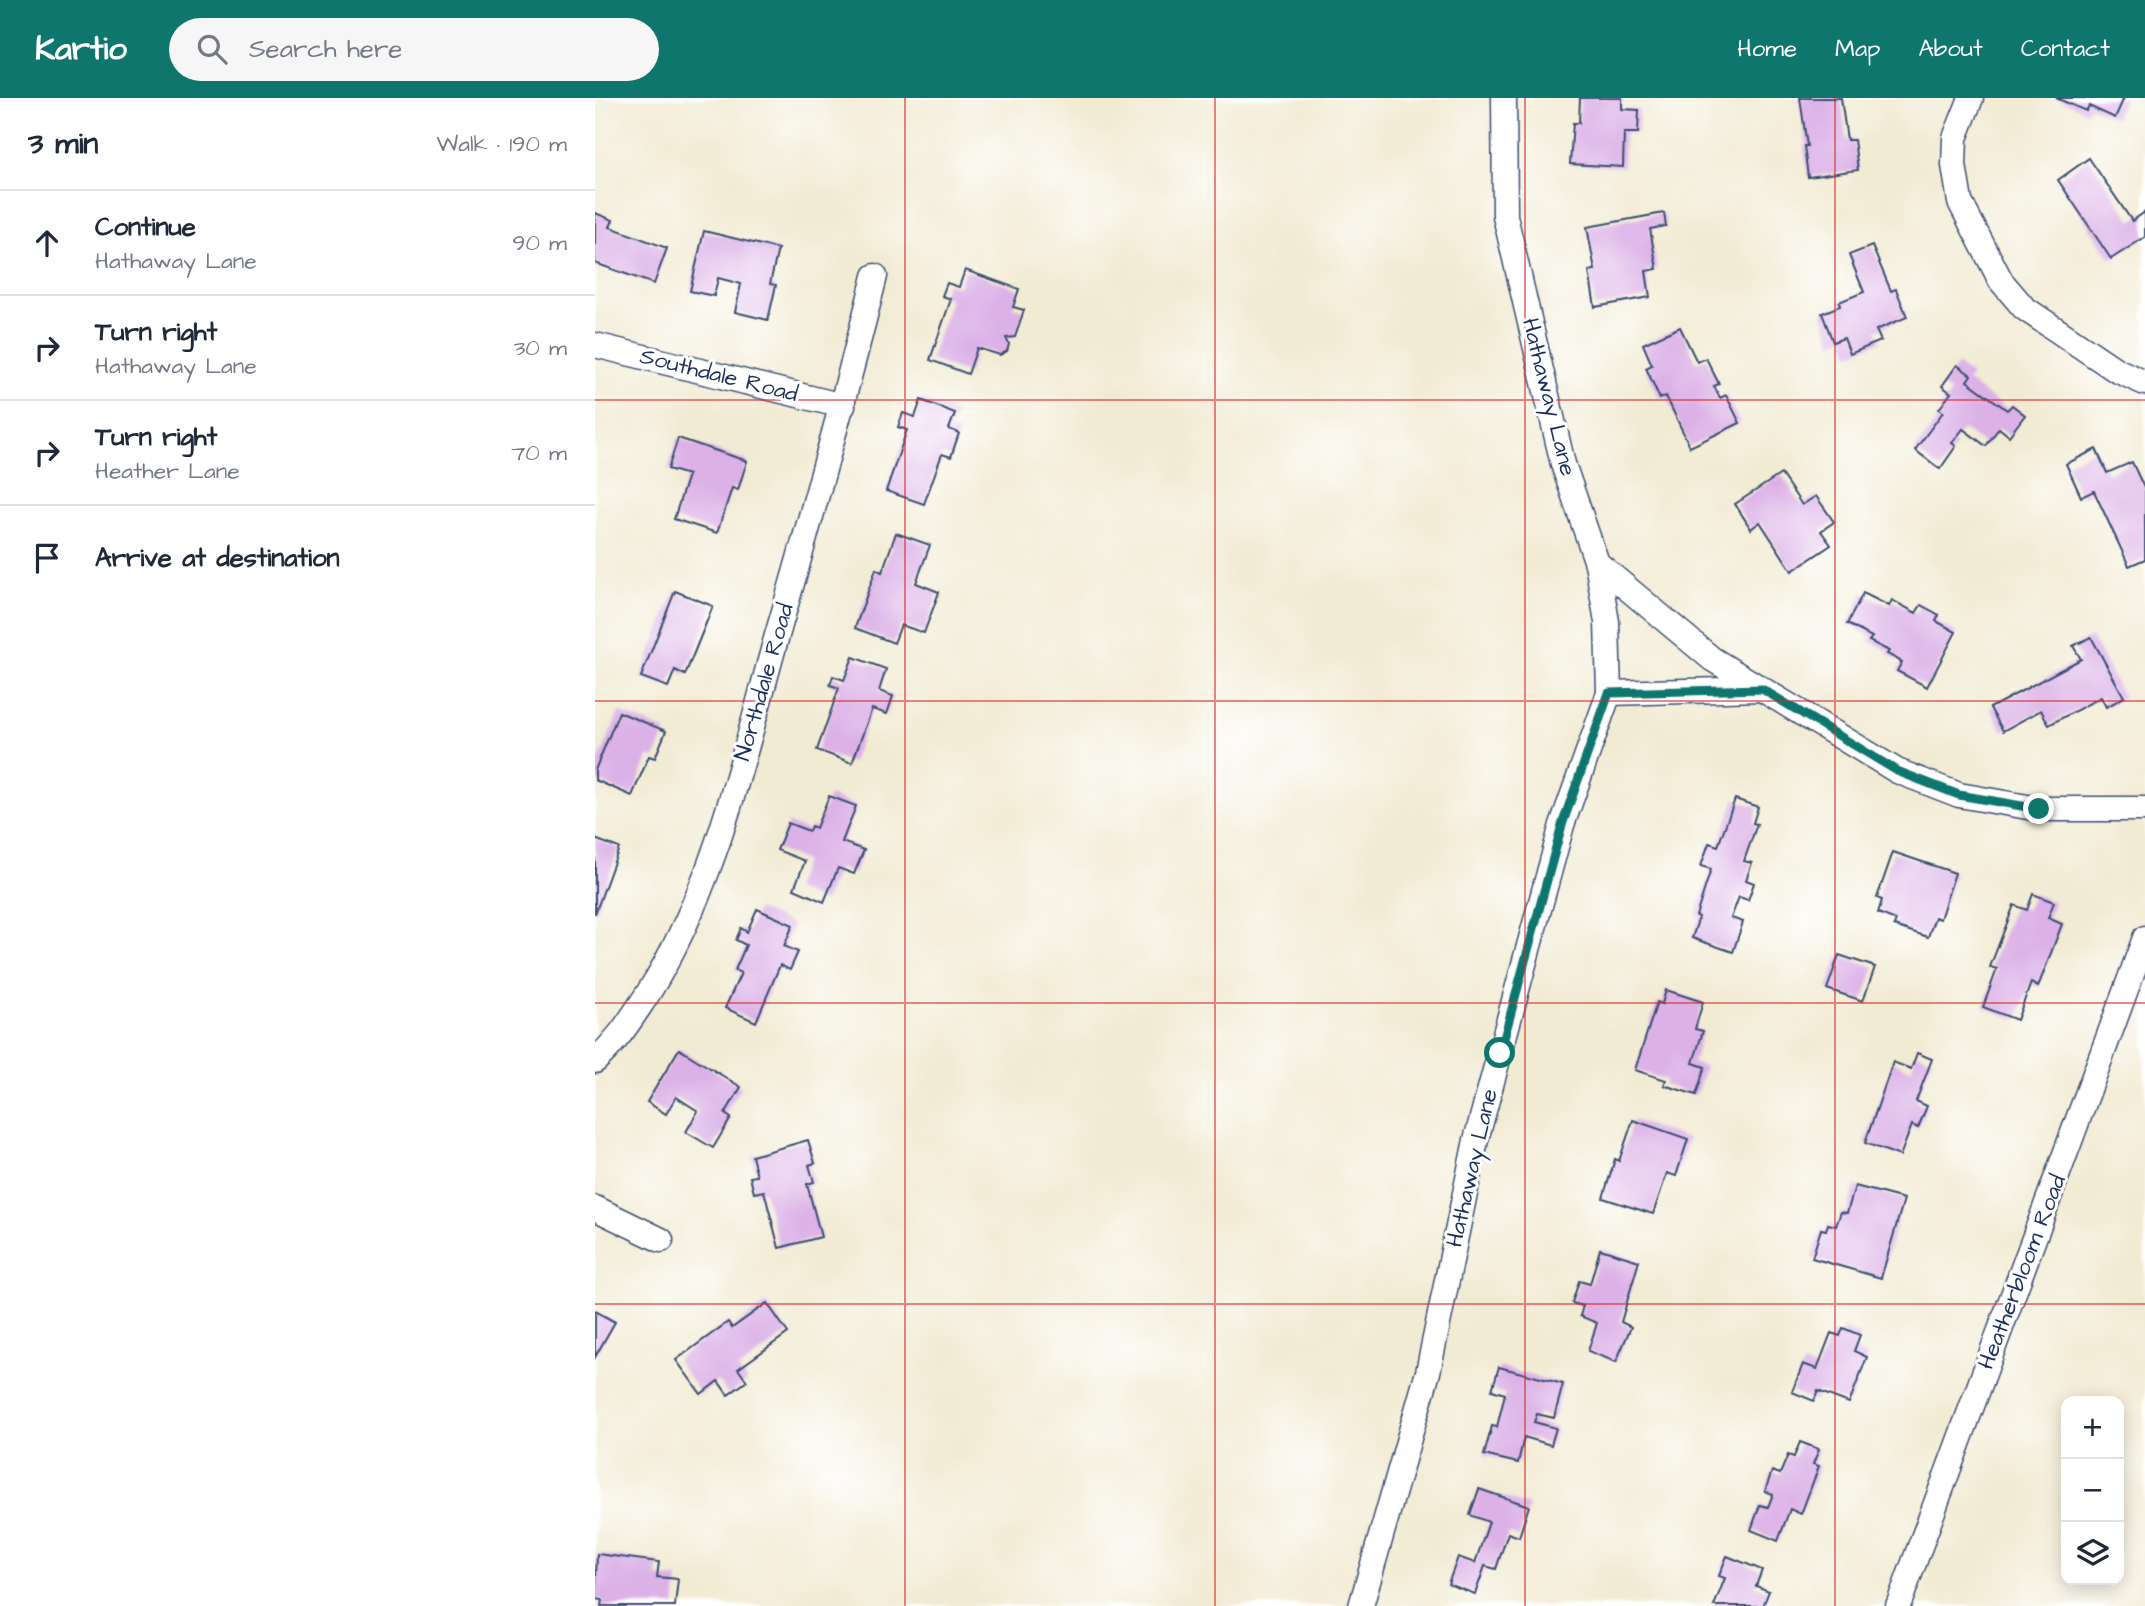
<!DOCTYPE html>
<meta charset="utf-8">
<style>
:root{--surface:#fff;--page:#f6f6f7;--text:#1f2937;--muted:#747a83;--line:#e0e1e3;--accent:#0f766e}
body{margin:0;font-family:"Architects Daughter",sans-serif;background:var(--page);color:var(--text)}
.controls{position:absolute;right:21px;bottom:21px;display:grid;overflow:hidden;border-radius:14px;box-shadow:0 4px 18px #0003}
.controls button{width:63px;height:63px;display:grid;place-items:center;padding:0;border:0;border-bottom:2px solid var(--line);background:var(--surface);color:var(--text);font:35px sans-serif}
.stop{position:absolute;width:21px;height:21px;margin:-16px;border:5px solid #0f766e;border-radius:50%;background:#fff}
.stop.end{background:#0f766e;border-color:#fff;box-shadow:0 2px 7px #0008}
.list{margin:0;padding:0;list-style:none}
h2{display:flex;justify-content:space-between;align-items:center;height:91px;margin:0;padding:0 28px;font-size:30px}
h2 small{font-size:23px;font-weight:400;color:var(--muted)}
.list li{display:grid;grid-template-columns:46px 1fr auto;gap:21px;align-items:center;box-sizing:border-box;height:105px;padding:0 28px;border-top:2px solid var(--line)}
.list b{display:block;font-size:26px;white-space:nowrap}
.list p{margin:0;font-size:23px;white-space:nowrap;color:var(--muted)}
.list em{font-size:23px;font-style:normal;color:var(--muted)}
.icon{flex:none;width:38px;height:38px;fill:none;stroke:currentColor;stroke-width:2;stroke-linecap:round;stroke-linejoin:round}
.map{position:relative;flex:none;width:1550px;height:1508px;overflow:hidden}
header{display:flex;align-items:center;gap:42px;box-sizing:border-box;height:98px;padding:0 35px;background:var(--accent);color:#fff}
header strong{font-size:33px}
nav{display:flex;gap:38px;margin-inline-start:auto;font-size:24px}
.search{width:490px;height:63px;background:var(--page);display:flex;align-items:center;gap:18px;box-sizing:border-box;padding:0 24px;border-radius:38px;color:var(--muted);font-size:26px}
main{display:flex}
aside{flex:1;background:var(--surface)}
.map>svg:first-child{display:block}
</style>
<header>
<strong>Kartio</strong>
<div class="search"><svg class="icon" aria-label="search" viewBox="0 0 24 24"><circle cx="10" cy="10" r="6"/><path d="M15 15l6 6"/></svg>Search here</div>
<nav><a>Home</a><a>Map</a><a>About</a><a>Contact</a></nav>
</header>
<main>
<aside>
<h2>3 min<small>Walk · 190 m</small></h2>
<ul class="list">
<li><svg class="icon" aria-label="ahead" viewBox="0 0 24 24"><path d="M12 20V5M6 11l6-6 6 6"/></svg><div><b>Continue</b><p>Hathaway Lane</p></div><em>90 m</em></li>
<li><svg class="icon" aria-label="right" viewBox="0 0 24 24"><path d="M7 20v-9h11M14 6l5 5-5 5"/></svg><div><b>Turn right</b><p>Hathaway Lane</p></div><em>30 m</em></li>
<li><svg class="icon" aria-label="right" viewBox="0 0 24 24"><path d="M7 20v-9h11M14 6l5 5-5 5"/></svg><div><b>Turn right</b><p>Heather Lane</p></div><em>70 m</em></li>
<li><svg class="icon" aria-label="arrive" viewBox="0 0 24 24"><path d="M6 21V4h12l-3 4 3 4H6"/></svg><div><b>Arrive at destination</b></div></li>
</ul>
</aside>
<div class="map">
<svg width="1550" height="1508" viewBox="0 0 1550 1508">
<rect width="100%" height="100%" fill="#fff"/>
<filter id="ink" filterUnits="userSpaceOnUse"><feTurbulence type="fractalNoise" baseFrequency=".0143" numOctaves="2"/><feDisplacementMap in="SourceGraphic" scale="14" xChannelSelector="R" yChannelSelector="G"/><feConvolveMatrix kernelMatrix="1 2 1 2 8 2 1 2 1" color-interpolation-filters="sRGB"/></filter>
<filter id="wash" filterUnits="userSpaceOnUse"><feTurbulence type="fractalNoise" baseFrequency=".00686" numOctaves="4" result="noise"/><feDisplacementMap in="SourceGraphic" scale="28" xChannelSelector="R" yChannelSelector="G"/><feGaussianBlur stdDeviation="1.57" result="paint"/><feColorMatrix in="noise" values="0 0 0 0 0 0 0 0 0 0 0 0 0 0 0 0 0 1.4 0 .05"/><feComposite in="paint" operator="in"/></filter>
<g filter="url(#wash)">
<rect width="100%" height="100%" fill="#f2ebd4"/>
<g id="blocks">
<g fill="#dbb1e7">
<polygon points="985,0 1027,0 1027,11 1044,12 1043,35 1029,35 1028,69 975,66 978,25 984,25"/>
<polygon points="1205,0 1246,0 1252,42 1259,42 1263,72 1213,79 1209,48 1212,48"/>
<polygon points="1461,0 1529,0 1520,20 1494,8 1491,13"/>
<polygon points="1494,60 1537,123 1550,114 1550,139 1516,161 1463,82"/>
<polygon points="0,115 18,122 15,129 72,150 59,186 0,165"/>
<polygon points="1069,115 1071,128 1055,131 1062,171 1051,173 1055,199 1000,209 994,173 1000,172 992,129"/>
<polygon points="109,133 183,151 175,186 181,187 173,222 140,214 146,186 123,180 119,198 95,193"/>
<polygon points="1277,148 1296,193 1301,191 1312,219 1281,232 1286,243 1255,256 1249,240 1238,244 1227,215 1245,208 1244,204 1269,194 1254,157"/>
<polygon points="370,172 424,191 418,209 429,212 420,239 411,240 414,246 412,253 405,257 382,250 373,276 335,262 356,201 347,198 352,185 364,189"/>
<polygon points="1085,229 1102,264 1111,260 1124,286 1119,288 1125,300 1131,297 1145,325 1095,349 1071,298 1065,301 1051,270 1057,267 1048,246"/>
<polygon points="1362,267 1376,277 1372,283 1412,312 1417,307 1430,317 1414,338 1404,330 1391,348 1368,331 1357,345 1361,348 1345,371 1320,352 1348,314 1344,311 1356,295 1347,288"/>
<polygon points="326,302 360,315 354,331 364,335 356,359 347,356 329,406 291,393 312,332 303,329 308,315 320,319"/>
<polygon points="83,340 152,363 143,392 137,390 122,435 79,421 93,377 73,371"/>
<polygon points="1501,351 1512,375 1537,364 1550,392 1550,461 1534,468 1499,393 1486,399 1471,366"/>
<polygon points="1186,376 1207,407 1221,398 1239,424 1226,433 1236,447 1197,473 1165,424 1156,431 1140,406"/>
<polygon points="301,435 335,447 321,485 344,494 329,535 306,527 299,545 260,530 281,471 287,474"/>
<polygon points="80,493 118,508 90,577 80,572 73,589 46,579"/>
<polygon points="1268,495 1294,508 1297,502 1321,515 1326,507 1344,517 1341,523 1361,534 1332,589 1302,573 1307,564 1292,556 1294,553 1274,543 1277,539 1252,526"/>
<polygon points="1496,539 1529,599 1511,609 1506,599 1454,627 1446,612 1408,633 1395,610 1486,561 1478,548"/>
<polygon points="258,559 291,571 284,593 298,598 292,616 277,611 257,665 222,652 244,590 235,587 238,578 249,582"/>
<polygon points="24,614 71,633 60,660 54,658 37,698 0,682 0,672"/>
<polygon points="234,698 261,708 247,744 269,752 259,776 243,770 229,804 199,791 210,763 182,752 193,725 214,733 216,728 221,730"/>
<polygon points="1140,701 1163,709 1158,725 1162,726 1149,763 1157,765 1151,782 1159,785 1153,802 1144,799 1136,820 1148,824 1138,854 1097,840 1104,819 1101,818 1116,771 1106,768 1114,745 1123,748"/>
<polygon points="0,741 24,750 0,816"/>
<polygon points="1298,754 1360,775 1345,821 1340,819 1333,839 1299,828 1301,822 1283,815 1287,802 1282,800"/>
<polygon points="1438,796 1459,804 1453,820 1467,826 1443,889 1436,885 1422,922 1388,909 1402,871 1395,869 1419,807 1432,812"/>
<polygon points="162,811 198,827 189,848 203,854 195,872 185,867 161,924 130,910 146,875 140,872 151,847 141,842 146,830 152,834"/>
<polygon points="1244,857 1280,869 1268,903 1232,891"/>
<polygon points="1071,892 1108,904 1100,931 1108,933 1098,965 1110,969 1101,997 1069,987 1071,982 1040,972 1062,904 1067,906"/>
<polygon points="84,951 146,989 130,1016 136,1020 118,1050 91,1034 103,1013 81,999 71,1016 52,1004"/>
<polygon points="1322,955 1337,961 1321,1003 1332,1008 1323,1030 1317,1027 1305,1058 1270,1045 1298,964 1316,971"/>
<polygon points="1038,1022 1093,1041 1081,1078 1072,1075 1058,1116 1008,1100 1020,1061 1024,1063"/>
<polygon points="213,1042 220,1065 214,1067 219,1084 212,1086 226,1139 184,1150 169,1093 159,1095 155,1079 162,1078 157,1058"/>
<polygon points="1260,1088 1309,1101 1286,1180 1217,1160 1226,1131 1231,1132 1233,1126 1241,1128 1246,1114 1252,1115"/>
<polygon points="1005,1151 1044,1163 1026,1224 1036,1229 1021,1264 993,1253 1002,1225 985,1218 988,1208 977,1205 984,1183 995,1186"/>
<polygon points="172,1205 193,1235 143,1271 152,1283 133,1297 123,1283 106,1296 81,1262 133,1224 137,1230"/>
<polygon points="0,1213 20,1224 0,1259"/>
<polygon points="1248,1230 1265,1237 1259,1253 1272,1259 1254,1305 1223,1293 1219,1303 1197,1294 1208,1266 1222,1271 1236,1235 1245,1238"/>
<polygon points="904,1269 968,1286 959,1320 942,1316 939,1324 961,1330 956,1347 929,1339 923,1365 889,1357 897,1328 902,1329 910,1296 897,1292"/>
<polygon points="1205,1344 1224,1351 1218,1366 1224,1368 1206,1416 1195,1411 1183,1443 1156,1432 1165,1407 1173,1409 1178,1396 1170,1393 1177,1373 1185,1376 1193,1357 1199,1359"/>
<polygon points="884,1391 934,1408 924,1439 913,1435 901,1471 890,1468 880,1496 853,1486 863,1459 880,1465 894,1424 875,1417"/>
<polygon points="2,1456 64,1464 62,1479 83,1481 80,1508 6,1508 7,1502 0,1501"/>
<polygon points="1132,1458 1167,1472 1161,1488 1174,1493 1168,1508 1119,1508 1130,1480 1124,1478"/>
</g>
</g>
</g>
<g filter="url(#ink)">
<use href="#blocks" fill-opacity="0" stroke="#3b4b70" stroke-width="2"/>
<g fill="none" stroke-linecap="round" stroke-linejoin="round">
<g stroke="#3b4b70" stroke-width="27">
<g id="street">
<polyline points="1376,0 1360,40 1359,67 1365,104 1406,183 1429,210 1521,272 1550,285"/>
<polyline points="0,247 248,308"/>
<polyline points="1002,465 1117,561 1302,673 1364,697 1444,711 1550,711"/>
<polyline points="1014,595 1167,591"/>
<path d="M0,963C24,941 34,924 52,897C120,790 147,662 181,541C216,420 250,300 280,178"/>
<polyline points="0,1110 66,1142"/>
<polyline points="766,1508 833,1274 881,1042 967,727 1014,595 1012,524 1002,465 968,366 910,118 909,0"/>
<polyline points="1303,1508 1550,840"/>
</g>
</g>
<use href="#street" stroke="#fff" stroke-width="24"/>
</g>
</g>
<g fill="none" stroke-linecap="round" stroke-linejoin="round" filter="url(#ink)">
<polyline stroke="#0f766e" stroke-width="9" points="905,955 967,727 1014,595 1167,591 1302,673 1364,697 1444,711"/>
</g>
<path fill="none" stroke="#d62828" stroke-width="2" stroke-opacity="0.55" d="M310,0V1508M620,0V1508M930,0V1508M1240,0V1508M0,302H1550M0,603H1550M0,905H1550M0,1206H1550"/>
<g text-anchor="middle" dominant-baseline="central" stroke-width="6" stroke-linejoin="round" paint-order="stroke">
<g font-size="23" fill="#1b2f5e" stroke="#fff">
<text transform="translate(124 277) rotate(14)">Southdale Road</text>
<text transform="translate(954 299) rotate(76)">Hathaway Lane</text>
<text transform="translate(169 584) rotate(-74)">Northdale Road</text>
<text transform="translate(877 1070) rotate(-77)">Hathaway Lane</text>
<text transform="translate(1427 1174) rotate(-69)">Heatherbloom Road</text>
</g>
</g>
</svg>
<div class="controls">
<button>+</button>
<button>−</button>
<button><svg class="icon" aria-label="layers" viewBox="0 0 24 24"><path d="M12 4l9 5-9 5-9-5zM3 14l9 5 9-5"/></svg></button>
</div>
<div class="stop" style="left:905px;top:955px"></div>
<div class="stop end" style="left:1444px;top:711px"></div>
</div>
</main>
